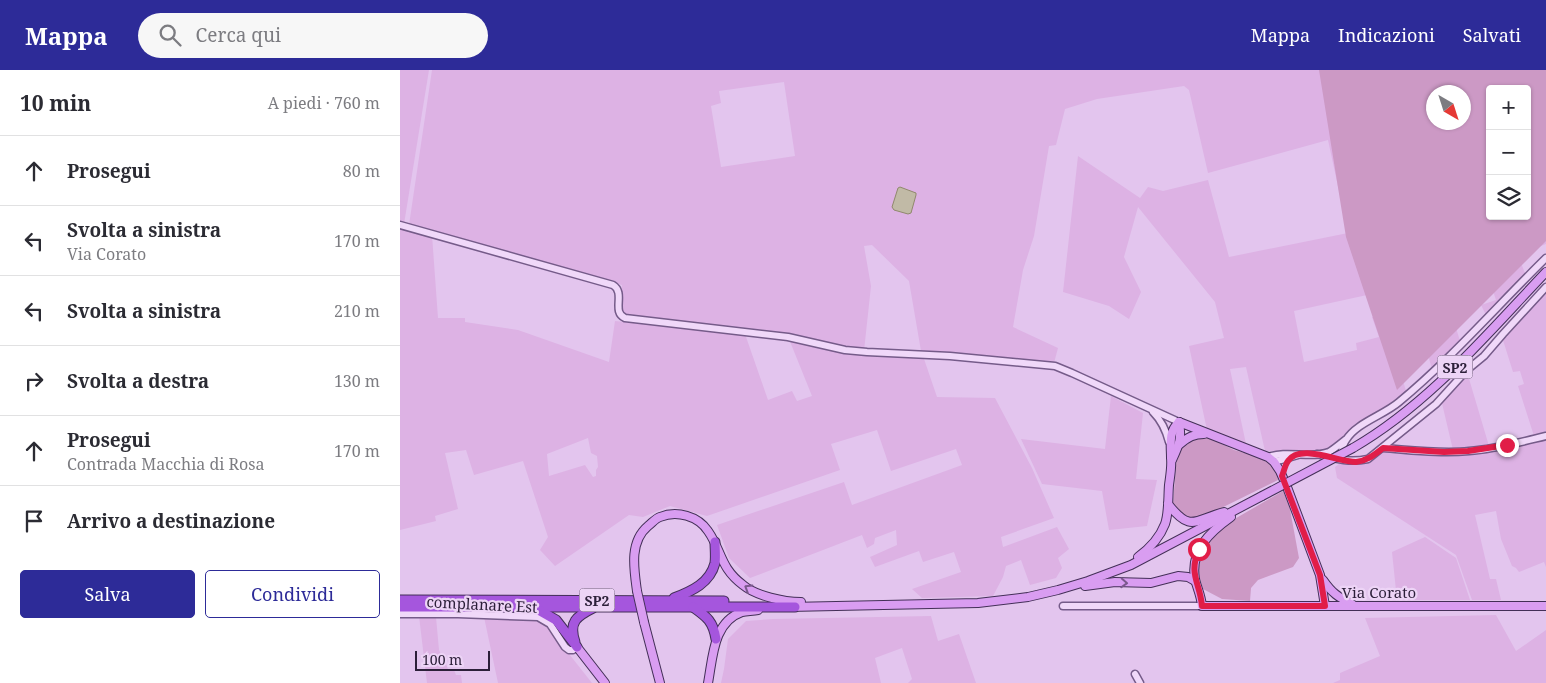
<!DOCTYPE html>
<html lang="it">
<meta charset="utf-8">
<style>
:root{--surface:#fff;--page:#f7f7f7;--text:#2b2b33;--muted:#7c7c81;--line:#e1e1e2;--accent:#2d2b98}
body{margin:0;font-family:"Noto Serif",serif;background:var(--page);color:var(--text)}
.controls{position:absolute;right:15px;top:15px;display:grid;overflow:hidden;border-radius:5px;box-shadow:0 1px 4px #0004}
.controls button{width:45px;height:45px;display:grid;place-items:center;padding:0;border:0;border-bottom:1px solid var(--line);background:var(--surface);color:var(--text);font:25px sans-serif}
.compass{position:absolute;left:1026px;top:15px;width:45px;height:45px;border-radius:50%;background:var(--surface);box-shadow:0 1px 4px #0004;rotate:141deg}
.scale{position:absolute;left:15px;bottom:12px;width:75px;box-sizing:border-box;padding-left:5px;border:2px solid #2c1f39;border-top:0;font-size:14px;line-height:18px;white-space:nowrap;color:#2c1f39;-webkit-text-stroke:4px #edd4f6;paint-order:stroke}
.stop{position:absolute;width:15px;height:15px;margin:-11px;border:4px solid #e11d48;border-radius:50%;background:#fff}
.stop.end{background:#e11d48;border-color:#fff;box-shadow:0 1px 5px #0008}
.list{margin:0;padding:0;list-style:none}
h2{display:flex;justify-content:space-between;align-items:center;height:65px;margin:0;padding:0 20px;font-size:21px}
h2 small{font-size:16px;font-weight:400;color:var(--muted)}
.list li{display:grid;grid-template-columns:32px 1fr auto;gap:15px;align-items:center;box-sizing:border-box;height:70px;padding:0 20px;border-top:1px solid var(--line)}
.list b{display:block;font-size:19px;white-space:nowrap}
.list p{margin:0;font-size:16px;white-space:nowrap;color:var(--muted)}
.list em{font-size:16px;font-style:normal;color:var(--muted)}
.actions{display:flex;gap:10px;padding:15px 20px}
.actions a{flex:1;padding:11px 0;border:1px solid var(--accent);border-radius:5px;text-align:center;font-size:18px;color:var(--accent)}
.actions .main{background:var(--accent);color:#fff}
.icon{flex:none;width:28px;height:28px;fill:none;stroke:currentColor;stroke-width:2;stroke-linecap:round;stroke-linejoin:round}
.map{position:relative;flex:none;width:1146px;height:613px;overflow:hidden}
header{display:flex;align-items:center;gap:30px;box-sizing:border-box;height:70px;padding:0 25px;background:var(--accent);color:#fff}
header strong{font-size:24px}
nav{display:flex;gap:28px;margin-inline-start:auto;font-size:18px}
.search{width:350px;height:45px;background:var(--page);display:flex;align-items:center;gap:12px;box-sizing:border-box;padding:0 18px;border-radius:28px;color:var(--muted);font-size:19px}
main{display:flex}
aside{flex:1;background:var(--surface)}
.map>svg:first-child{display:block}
</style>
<header>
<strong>Mappa</strong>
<div class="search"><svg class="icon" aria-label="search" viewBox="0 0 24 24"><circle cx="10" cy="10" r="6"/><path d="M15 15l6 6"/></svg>Cerca qui</div>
<nav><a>Mappa</a><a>Indicazioni</a><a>Salvati</a></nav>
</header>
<main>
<aside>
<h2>10 min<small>A piedi · 760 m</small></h2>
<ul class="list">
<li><svg class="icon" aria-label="ahead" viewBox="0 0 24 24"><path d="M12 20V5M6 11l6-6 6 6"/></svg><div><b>Prosegui</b></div><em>80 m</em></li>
<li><svg class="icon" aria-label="left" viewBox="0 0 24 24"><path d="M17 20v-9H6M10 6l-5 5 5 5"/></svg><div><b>Svolta a sinistra</b><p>Via Corato</p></div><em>170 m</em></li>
<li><svg class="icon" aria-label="left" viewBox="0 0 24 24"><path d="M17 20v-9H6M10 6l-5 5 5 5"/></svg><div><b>Svolta a sinistra</b></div><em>210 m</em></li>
<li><svg class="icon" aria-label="right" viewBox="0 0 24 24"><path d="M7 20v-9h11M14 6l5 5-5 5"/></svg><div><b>Svolta a destra</b></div><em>130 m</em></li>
<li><svg class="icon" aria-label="ahead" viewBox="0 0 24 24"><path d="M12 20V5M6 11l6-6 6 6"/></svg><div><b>Prosegui</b><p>Contrada Macchia di Rosa</p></div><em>170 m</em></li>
<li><svg class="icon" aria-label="arrive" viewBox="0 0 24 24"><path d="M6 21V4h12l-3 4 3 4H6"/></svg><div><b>Arrivo a destinazione</b></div></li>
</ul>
<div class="actions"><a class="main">Salva</a><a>Condividi</a></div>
</aside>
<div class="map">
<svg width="1146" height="613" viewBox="0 0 1146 613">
<rect width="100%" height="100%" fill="#e3c5ee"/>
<g fill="#ddb2e4" fill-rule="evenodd">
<polygon points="0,0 29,0 4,154 0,153"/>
<path d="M32,0H1062L1090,146L1018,155L1090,146H1127L1146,56V174L1118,185L1126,206L1087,247L1081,235L1096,230L1090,212L1052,245L1061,274L1033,302L1020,259L990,269L1007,324L939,373L919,382L865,381L846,297L830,299L846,374L807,360L789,276L824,268L815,232L738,137L724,187L741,222L729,249L709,236L663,222L678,86L740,128L748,117L763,121L808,110L829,187L948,163L928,70L808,103L789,20L784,16L697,29L665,39L656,75L649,76L634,166L623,200L613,257L658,278L654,293L521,281L509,211L472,175L464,176L471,216L464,281L443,278L383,263L227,247L220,241L222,215L9,155ZM384,12L395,86L321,97L311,36L321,33L319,21ZM1008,21L1064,22V52L1023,82ZM967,225L1023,230L972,247L979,267L956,273L957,280L904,292L894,241Z"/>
<path d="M0,157L32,165L38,248H65V252L118,260L209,292L215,251L345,264L368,330L392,321L397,331L412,326L389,269L449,283L523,286L537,327L595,328L632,398L654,448L601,467L603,477L657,457L669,479L658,488L662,498L656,508L630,515L621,490L606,496L603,507L593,526L522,528L512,519L561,502L554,482L523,492L519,481L475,497L470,487L497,475L496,460L475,468L474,474L467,478L462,465L350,508L329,488L317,455L444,412L452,435L562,395L556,379L491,401L477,360L431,374L440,400L307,446L270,436L243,447L229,445L155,496L140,480L148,467L123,391L74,405L66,380L45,383L58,439L35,446L36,451L0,460ZM188,368L191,383L197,386L198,397L196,400V406L193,407L185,395L149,406L147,384Z"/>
<polygon points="1146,220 1146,363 1134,366 1118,316 1124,314 1120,301 1113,302 1102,267"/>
<polygon points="1067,302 1089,376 1086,380 1146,366 1146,497 1144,492 1119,502 1116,498 1112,496 1101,469 1096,441 1075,445 1090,509 1096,509 1101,530 1072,530 1056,485 937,408 935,397 939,394 969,391 988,379 1053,380 1041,329"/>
<polygon points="711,326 743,343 736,409 757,410 747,456 709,460 702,421 642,414 621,369 705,379"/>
<polygon points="1025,467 1056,488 1070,530 997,530 992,482"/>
<polygon points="1096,545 1116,581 1146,560 1146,613 933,613 940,610 940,603 980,586 965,548"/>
<polygon points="19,546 36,547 39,580 48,599 54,600 56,605 61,605 62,613 27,613"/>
<polygon points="531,546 538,571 559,564 576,613 508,613 512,609 502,578 475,588 481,613 321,613 324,599 328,569 346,551 373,549"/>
<polygon points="84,547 132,547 143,551 192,613 98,613"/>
</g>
<g fill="#cc99c5" fill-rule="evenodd">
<path d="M919,0H1146V171L997,320L946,167ZM1090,19H1127V146H1090ZM1064,22V52H1034V22Z"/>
<polygon points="793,366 810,368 834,380 863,388 874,397 880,409 799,449 786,450 778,444 773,433 777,383 780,375"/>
<polygon points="883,421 889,434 899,488 893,497 858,510 851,518 850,531 822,529 803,519 796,495 803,476 819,458"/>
</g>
<polygon fill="#c1baa6" stroke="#90886d" points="500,117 516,123 516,125 511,143 508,144 494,140 492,137 498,118"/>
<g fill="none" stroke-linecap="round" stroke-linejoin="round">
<g stroke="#755b89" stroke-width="9">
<g id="minor">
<path d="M0,155L213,215C226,223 211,242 225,248L388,267L445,280L467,282L550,286L655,296L672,303L779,352"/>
<path d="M753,342C762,351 766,360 769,372"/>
<path d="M983,378C1011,380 1041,384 1069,381C1095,379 1121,372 1146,366"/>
<path d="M917,384C936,389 949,393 968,389L1036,334L1067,300L1084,286L1103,264L1146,217"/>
<path d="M942,386L941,384C942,380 943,374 946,370C956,353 984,345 999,332C1052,288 1097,236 1146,188"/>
<path d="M868,387C887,380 912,389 929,382C934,379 940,374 945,370"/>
<polyline points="874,392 898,385"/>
<polyline points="663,536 802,536"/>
<polyline points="0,544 58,544 138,547 150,554 165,577 169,580 173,580 177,577"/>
<polyline points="735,604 740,613"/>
</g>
</g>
<g stroke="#432f57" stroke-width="10">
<g id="major">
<polyline points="779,352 868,387 874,392 880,401 887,417 920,505 925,536"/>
<path d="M780,374C788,367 794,364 804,364"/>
<path d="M953,378C1029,334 1086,265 1146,202"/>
<path d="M772,390C779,375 782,369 779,352"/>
<path d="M768,434C791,463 794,450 824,442"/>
<path d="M831,447C810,462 790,480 795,509C797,518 801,525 802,536H1146"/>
<path d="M738,487C749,479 760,467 765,454C769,443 768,427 769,415C770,407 772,397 771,388C771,375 768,362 779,352"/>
<path d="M923,510C932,523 938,527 952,534"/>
<polyline points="685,516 715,512 751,513 778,506 788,507 795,511"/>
<path d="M237,521C234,499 229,472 248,456C252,453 256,448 260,447C277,440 298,446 308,461C322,481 320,498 343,515C356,526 384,532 401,532"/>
<polyline points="389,537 578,533 628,527 658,520 688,511 731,495 862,426"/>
<polyline points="244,552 260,613"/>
<polyline points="177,577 205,613"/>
<path d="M308,613C313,587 313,552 342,542C347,541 353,541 358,540"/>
</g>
</g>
<g stroke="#432f57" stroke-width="11">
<g id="highway">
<path d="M274,528C292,521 310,513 315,493C316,486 315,479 315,472"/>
<polyline points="0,530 324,531"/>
<polyline points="0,537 395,537"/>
<path d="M293,537C307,547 313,551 316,569"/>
<polyline points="135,538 156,550 177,577"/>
<path d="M175,572C168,552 177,546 193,538"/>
</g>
</g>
<use href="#minor" stroke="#f0d8f9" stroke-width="6"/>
<use href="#major" stroke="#d99df1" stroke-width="8"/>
<use href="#highway" stroke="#a556dd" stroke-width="9"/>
<g stroke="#432f57" stroke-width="10" stroke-linecap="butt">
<g id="major-bridge">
<polyline points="862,426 953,378"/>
<polyline points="237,521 244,552"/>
</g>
</g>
<use href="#major-bridge" stroke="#d99df1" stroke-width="8"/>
</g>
<defs><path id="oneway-chevron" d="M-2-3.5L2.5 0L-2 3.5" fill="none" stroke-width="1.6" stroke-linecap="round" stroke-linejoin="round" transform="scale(1.25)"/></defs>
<g stroke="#7a588c">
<use href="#oneway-chevron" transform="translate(724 513) rotate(3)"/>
<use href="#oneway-chevron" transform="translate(348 518) rotate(-148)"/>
</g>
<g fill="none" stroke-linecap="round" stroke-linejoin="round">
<path stroke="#e11d48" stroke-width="6" d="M799,479C788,505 800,512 802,536H925L920,505L882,406C884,401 885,395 888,391C900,373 938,392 956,392C967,391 974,385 983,378L1044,382L1068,381L1107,375"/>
</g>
<g text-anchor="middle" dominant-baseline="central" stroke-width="4.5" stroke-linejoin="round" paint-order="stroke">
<g fill="#edd4f6" stroke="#665572" stroke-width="1">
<rect x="1037.5" y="285.5" width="35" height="23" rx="4"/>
<rect x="179.5" y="518.5" width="35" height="23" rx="4"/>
</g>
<g font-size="14" font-weight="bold" fill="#2c1f39">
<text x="1055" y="297">SP2</text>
<text x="197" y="530">SP2</text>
</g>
<g font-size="15" fill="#2c1f39" stroke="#edd4f6">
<text x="979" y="522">Via Corato</text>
<text transform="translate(82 534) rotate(3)">complanare Est</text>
</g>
</g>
</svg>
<div class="controls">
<button>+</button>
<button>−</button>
<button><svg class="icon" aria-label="layers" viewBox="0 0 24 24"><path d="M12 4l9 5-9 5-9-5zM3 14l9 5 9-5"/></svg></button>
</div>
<svg class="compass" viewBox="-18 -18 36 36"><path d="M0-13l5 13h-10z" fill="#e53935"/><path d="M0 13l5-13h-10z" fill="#7c7c81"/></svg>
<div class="scale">100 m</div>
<div class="stop" style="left:799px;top:479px"></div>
<div class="stop end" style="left:1107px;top:375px"></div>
</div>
</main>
